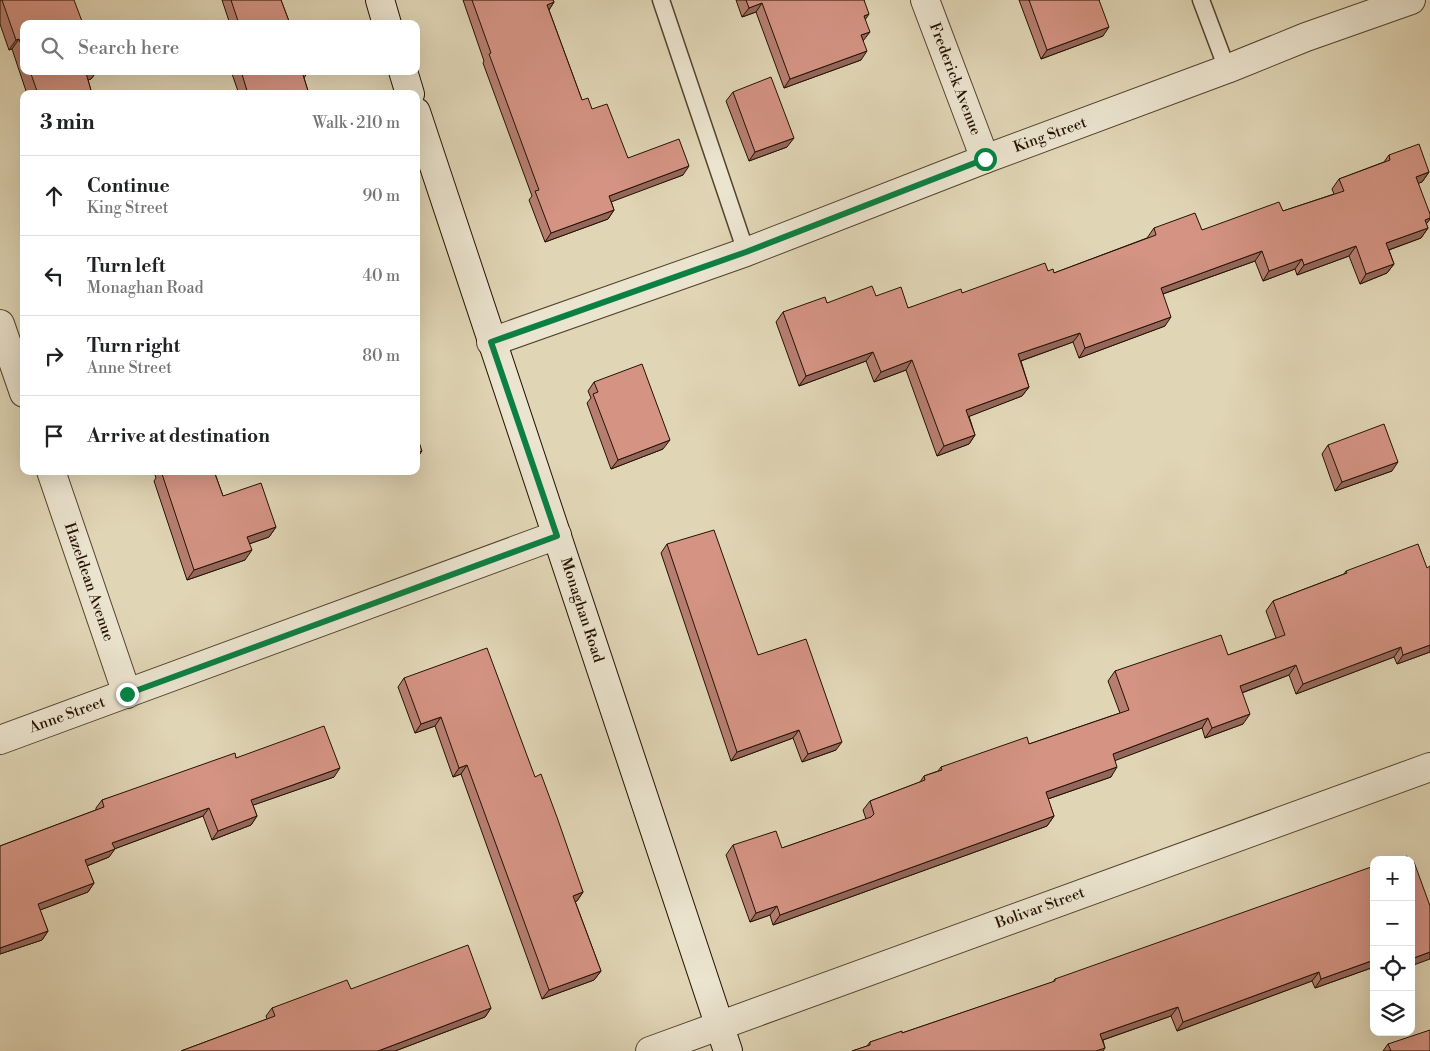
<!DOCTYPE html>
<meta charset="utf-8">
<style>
:root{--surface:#fff;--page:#f6f6f6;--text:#202124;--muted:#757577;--line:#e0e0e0}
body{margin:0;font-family:"Libre Bodoni",serif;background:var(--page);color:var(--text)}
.controls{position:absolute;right:15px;bottom:15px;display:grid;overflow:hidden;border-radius:10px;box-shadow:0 5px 20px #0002}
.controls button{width:45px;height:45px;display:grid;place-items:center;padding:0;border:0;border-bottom:1px solid var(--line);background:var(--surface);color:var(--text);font:25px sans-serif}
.stop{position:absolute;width:15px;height:15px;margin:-11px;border:4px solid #0b8043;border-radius:50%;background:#fff}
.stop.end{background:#0b8043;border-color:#fff;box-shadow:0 1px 5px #0008}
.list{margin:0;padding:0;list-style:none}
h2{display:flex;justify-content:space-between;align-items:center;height:65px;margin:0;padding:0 20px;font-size:21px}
h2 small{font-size:16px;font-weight:400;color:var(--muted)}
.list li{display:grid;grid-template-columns:32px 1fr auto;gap:15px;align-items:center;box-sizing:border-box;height:80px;padding:0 20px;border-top:1px solid var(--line)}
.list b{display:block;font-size:19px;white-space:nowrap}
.list p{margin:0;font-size:16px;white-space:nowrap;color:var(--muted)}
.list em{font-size:16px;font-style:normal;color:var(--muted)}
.icon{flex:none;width:28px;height:28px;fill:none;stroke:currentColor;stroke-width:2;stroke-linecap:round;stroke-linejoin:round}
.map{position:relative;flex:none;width:1430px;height:1051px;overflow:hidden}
.search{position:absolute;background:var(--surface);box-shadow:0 5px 20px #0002;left:20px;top:20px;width:400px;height:55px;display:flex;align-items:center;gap:12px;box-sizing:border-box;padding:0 18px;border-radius:10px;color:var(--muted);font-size:19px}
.panel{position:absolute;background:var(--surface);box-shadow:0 5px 20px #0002;left:20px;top:90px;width:400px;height:385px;border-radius:10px}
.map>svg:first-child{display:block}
</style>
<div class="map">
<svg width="1430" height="1051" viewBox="0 0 1430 1051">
<rect width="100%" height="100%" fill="#e0d5b5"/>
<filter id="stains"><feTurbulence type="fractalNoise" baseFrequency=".004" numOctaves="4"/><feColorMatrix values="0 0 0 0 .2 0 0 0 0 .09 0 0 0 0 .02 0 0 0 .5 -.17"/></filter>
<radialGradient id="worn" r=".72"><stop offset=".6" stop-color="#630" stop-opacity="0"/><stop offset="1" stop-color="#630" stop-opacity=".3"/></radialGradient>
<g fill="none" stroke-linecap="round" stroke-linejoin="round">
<g stroke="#53432d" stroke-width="19">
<g id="lane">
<polyline points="661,0 746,252"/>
<polyline points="1201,0 1227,69"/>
</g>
</g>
<g stroke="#53432d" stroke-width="30">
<g id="street">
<polyline points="925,0 985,159"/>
<polyline points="0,324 24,393"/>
<polyline points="491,342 746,252 985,159 1227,69 1306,37 1411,0"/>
<polyline points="51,471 127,694"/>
<polyline points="0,740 557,535"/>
<polyline points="650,1051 1430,767"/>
</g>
</g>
<g stroke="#241200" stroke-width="30">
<g id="secondary">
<polyline points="380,0 387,24"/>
<polyline points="403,71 410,94"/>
<polyline points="416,112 728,1051"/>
</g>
</g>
<use href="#lane" stroke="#ebe4cf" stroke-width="16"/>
<use href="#street" stroke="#ebe4cf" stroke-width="28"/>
<use href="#secondary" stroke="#ebe4cf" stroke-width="28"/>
</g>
<g fill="#b67e71" stroke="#241200">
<polygon points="0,0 74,0 24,24 24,71 97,71 91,79 88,80 92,94 27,94 12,49 9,50 0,24"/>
<polygon points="222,0 281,0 290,24 230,24"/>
<polygon points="463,0 553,0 554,2 549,10 582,100 592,109 628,158 683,175 611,201 614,210 608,219 545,242 529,200 532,196 483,63 484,61"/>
<polygon points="736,0 864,0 865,20 861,60 784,88 756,12 742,17"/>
<polygon points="1019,0 1099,0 1103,36 1041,59"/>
<polygon points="231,71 306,71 307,73 304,78 308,91 306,94 239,94"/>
<polygon points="733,92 787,147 749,161 726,101"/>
<polygon points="1389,155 1429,172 1422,182 1418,183 1430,219 1426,224 1428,228 1421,238 1389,250 1394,264 1387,273 1360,284 1349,256 1297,275 1295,269 1263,281 1255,261 1163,294 1165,326 1079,358 1073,342 1021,361 1029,387 1022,396 969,416 975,435 969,444 937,456 906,370 874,382 866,361 799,386 776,322 783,312 827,303 876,296 908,308 1048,271 1054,273 1147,238 1154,228 1202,230 1283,211 1334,194 1332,189 1339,179 1384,162"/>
<polygon points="594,382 663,449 611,469 587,403 591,398 588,391"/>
<polygon points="1328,445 1392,471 1335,491 1322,454"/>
<polygon points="154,471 214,471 223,496 276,527 269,537 249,544 245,560 187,580 154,481 156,478"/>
<polygon points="667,544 758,655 836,750 802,762 793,738 731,761 661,553"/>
<polygon points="1346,571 1430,652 1397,664 1394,657 1296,694 1289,675 1242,693 1243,724 1205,738 1202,728 1115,760 1111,777 1048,799 1054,816 1047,826 773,925 770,915 750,922 726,855 733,845 782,848 866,819 863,810 870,801 920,782 924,776 938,771 941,767 1029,744 1120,713 1108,681 1115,671 1228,655 1276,638 1266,611 1273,601 1344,574"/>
<polygon points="404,678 535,777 583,892 577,901 575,901 601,971 594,980 542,999 461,774 453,777 435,726 415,733 398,687"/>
<polygon points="236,758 334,777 253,805 257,816 251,825 212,840 203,816 114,849 109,857 87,866 94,883 88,892 40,910 48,931 42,940 0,954 0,846 96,810 96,808 102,800"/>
<polygon points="1374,967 1315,988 1312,981 1177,1031 1171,1016 1103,1040 1105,1048 1103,1051 852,1051 867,1046 870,1042 902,1033 1053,982 1055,979"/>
<polygon points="351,989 491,1008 485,1017 395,1051 181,1051 267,1019 266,1016 272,1008"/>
<polygon points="1388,1044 1430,1051 1383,1051"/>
</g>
<g fill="#94675c" stroke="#241200">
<polygon points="554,2 548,11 547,5"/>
<polygon points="762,3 756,12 742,17 749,8"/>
<polygon points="869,14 863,23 864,16"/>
<polygon points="1109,27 1103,36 1041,59 1047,50"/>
<polygon points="870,32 863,41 861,35"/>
<polygon points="19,39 12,49 9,50 16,40"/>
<polygon points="867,51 861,60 784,88 790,79"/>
<polygon points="92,71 97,71 91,79 79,83 86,73"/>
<polygon points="794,138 787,147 749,161 755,152"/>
<polygon points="689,166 683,175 603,205 609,196"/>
<polygon points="1429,172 1422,182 1409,187 1416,177"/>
<polygon points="614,210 608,219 545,242 551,233"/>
<polygon points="1430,218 1430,219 1424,227 1425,220"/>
<polygon points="1428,228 1421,238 1380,253 1386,243"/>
<polygon points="1356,246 1349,256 1297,275 1304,265"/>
<polygon points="1262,251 1255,261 1154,297 1161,288"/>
<polygon points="1302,259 1295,269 1263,281 1269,271"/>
<polygon points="1394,264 1387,273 1360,284 1366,274"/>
<polygon points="1171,317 1165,326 1079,358 1085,348"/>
<polygon points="1080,333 1073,342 1012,364 1018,354"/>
<polygon points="873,352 866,361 799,386 806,376"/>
<polygon points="912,360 906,370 874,382 881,372"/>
<polygon points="1029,387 1022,396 960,420 966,410"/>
<polygon points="975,435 969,444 937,456 944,446"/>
<polygon points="670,440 663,449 611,469 618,460"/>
<polygon points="422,451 416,460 416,453"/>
<polygon points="1398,462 1392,471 1335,491 1342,482"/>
<polygon points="376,471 383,471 374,474"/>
<polygon points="276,527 269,537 240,547 247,537"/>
<polygon points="252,550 245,560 187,580 194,570"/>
<polygon points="1430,645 1430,652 1397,664 1403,655"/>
<polygon points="1401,647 1394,657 1296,694 1303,684"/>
<polygon points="1296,665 1289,675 1233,696 1240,686"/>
<polygon points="1250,714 1243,724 1205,738 1212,728"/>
<polygon points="441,717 435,726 415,733 421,724"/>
<polygon points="1208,718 1202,728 1106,764 1113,754"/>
<polygon points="799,730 793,738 731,761 737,752"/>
<polygon points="842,742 836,750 802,762 808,754"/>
<polygon points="467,765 461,774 453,777 459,768"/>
<polygon points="1117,767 1111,777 1039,802 1046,792"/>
<polygon points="340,768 334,777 245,808 251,800"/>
<polygon points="209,808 203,816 106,852 112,843"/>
<polygon points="257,816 251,825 212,840 218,831"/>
<polygon points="1054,816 1047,826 773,925 780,915"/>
<polygon points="115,849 109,857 79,869 85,860"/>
<polygon points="94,883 88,892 32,913 38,904"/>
<polygon points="583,892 577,901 567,905 573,896"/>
<polygon points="777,906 770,915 750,922 756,913"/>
<polygon points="48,931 42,940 0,954 0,948"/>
<polygon points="1430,952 1430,959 1411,966 1411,959"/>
<polygon points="1374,960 1374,967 1315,988 1321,979"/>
<polygon points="601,971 594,980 542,999 549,990"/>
<polygon points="1319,972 1312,981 1177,1031 1183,1022"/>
<polygon points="1178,1007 1171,1016 1094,1043 1100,1034"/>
<polygon points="491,1008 485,1017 395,1051 378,1051"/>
</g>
<g fill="#d49383" stroke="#241200">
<polygon points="2,0 74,0 83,24 24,24 24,54 19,39 16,40"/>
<polygon points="231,0 281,0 290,24 239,24"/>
<polygon points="472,0 553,0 554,2 547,5 582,100 588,98 592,109 607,104 628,158 679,139 689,166 609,196 614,210 551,233 535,191 539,190 489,54 491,53"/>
<polygon points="746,0 864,0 869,14 864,16 870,32 861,35 867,51 790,79 762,3 749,8"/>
<polygon points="1029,0 1099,0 1109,27 1047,50"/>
<polygon points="30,71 92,71 86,73 92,94 38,94"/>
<polygon points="241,71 306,71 307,73 303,75 308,91 305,92 306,94 248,94"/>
<polygon points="771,77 794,138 755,152 733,92"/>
<polygon points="1419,144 1429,172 1416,177 1430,214 1430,218 1425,220 1428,228 1386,243 1394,264 1366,274 1356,246 1304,265 1302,259 1269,271 1262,251 1161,288 1171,317 1085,348 1080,333 1018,354 1029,387 966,410 975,435 944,446 912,360 881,372 873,352 806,376 783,312 825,297 827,303 872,286 876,296 901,287 908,308 961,289 962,293 1045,263 1048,271 1053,269 1054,273 1156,235 1154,228 1195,213 1202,230 1279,202 1283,211 1344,191 1339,179 1390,160 1389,155"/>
<polygon points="642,364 670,440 618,460 593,394 598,392 594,382"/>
<polygon points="416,415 419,424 416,425"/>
<polygon points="1384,424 1398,462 1342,482 1328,445"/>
<polygon points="416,433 422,451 416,453"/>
<polygon points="161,471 214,471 223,496 261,483 276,527 247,537 252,550 194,570"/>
<polygon points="714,530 758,655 806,639 842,742 808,754 799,730 737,752 667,544"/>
<polygon points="1418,544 1427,568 1430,566 1430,645 1403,655 1401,647 1303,684 1296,665 1240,686 1250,714 1212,728 1208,718 1113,754 1117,767 1046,792 1054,816 780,915 777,906 756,913 733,845 776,831 782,848 871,817 874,814 870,801 925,780 924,776 942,770 941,767 1027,737 1029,744 1129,710 1115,671 1221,635 1228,655 1285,635 1273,601 1347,573 1346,571"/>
<polygon points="487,648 535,777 541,774 558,820 583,892 573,896 601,971 549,990 467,765 459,768 441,717 421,724 404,678"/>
<polygon points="324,726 340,768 251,800 257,816 218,831 209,808 112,843 115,849 85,860 94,883 38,904 48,931 0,948 0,846 104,807 102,800 235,753 236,758"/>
<polygon points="1407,856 1408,860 1395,860"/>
<polygon points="1414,862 1430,906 1430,952 1411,959 1411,864"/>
<polygon points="1374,866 1374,960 1321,979 1319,972 1183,1022 1178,1007 1100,1034 1105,1048 1096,1051 852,1051 870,1045 870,1042 902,1031 902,1033 1055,981 1055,979"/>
<polygon points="468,945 491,1008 378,1051 181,1051 275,1016 272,1008 347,980 351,989"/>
<polygon points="1430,1030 1430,1051 1391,1051 1388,1044"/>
</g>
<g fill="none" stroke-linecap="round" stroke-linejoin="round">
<polyline stroke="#0b8043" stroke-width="6" points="127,694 557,536 491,342 746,252 985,159"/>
</g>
<g text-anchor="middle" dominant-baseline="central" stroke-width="4.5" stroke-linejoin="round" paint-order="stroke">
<g font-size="15" fill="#241200" stroke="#ebe4cf">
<text transform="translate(955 79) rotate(69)">Frederick Avenue</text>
<text transform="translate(1050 135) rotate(-20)">King Street</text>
<text transform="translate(89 582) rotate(71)">Hazeldean Avenue</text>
<text transform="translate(582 610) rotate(72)">Monaghan Road</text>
<text transform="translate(67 715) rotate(-20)">Anne Street</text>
<text transform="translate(1040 908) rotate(-20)">Bolivar Street</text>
</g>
</g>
<rect width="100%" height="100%" filter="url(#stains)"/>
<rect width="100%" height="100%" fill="url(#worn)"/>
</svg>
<div class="controls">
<button>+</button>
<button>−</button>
<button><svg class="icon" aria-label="locate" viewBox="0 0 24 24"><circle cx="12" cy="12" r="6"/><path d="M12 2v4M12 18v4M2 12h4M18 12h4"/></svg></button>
<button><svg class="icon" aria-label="layers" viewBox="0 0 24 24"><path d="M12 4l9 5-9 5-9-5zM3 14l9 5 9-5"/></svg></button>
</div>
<div class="stop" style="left:985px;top:159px"></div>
<div class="stop end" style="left:127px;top:694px"></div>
<div class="search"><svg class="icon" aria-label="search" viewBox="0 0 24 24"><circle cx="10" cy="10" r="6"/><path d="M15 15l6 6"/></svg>Search here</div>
<section class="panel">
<h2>3 min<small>Walk · 210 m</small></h2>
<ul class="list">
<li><svg class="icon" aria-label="ahead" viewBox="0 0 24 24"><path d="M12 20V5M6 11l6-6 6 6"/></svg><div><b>Continue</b><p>King Street</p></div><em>90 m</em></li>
<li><svg class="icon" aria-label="left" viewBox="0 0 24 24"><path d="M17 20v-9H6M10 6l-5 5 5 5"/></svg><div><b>Turn left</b><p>Monaghan Road</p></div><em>40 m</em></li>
<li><svg class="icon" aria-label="right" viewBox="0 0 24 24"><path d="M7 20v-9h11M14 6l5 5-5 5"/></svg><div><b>Turn right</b><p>Anne Street</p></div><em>80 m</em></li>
<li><svg class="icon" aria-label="arrive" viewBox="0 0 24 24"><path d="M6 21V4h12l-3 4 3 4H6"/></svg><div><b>Arrive at destination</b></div></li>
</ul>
</section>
</div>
